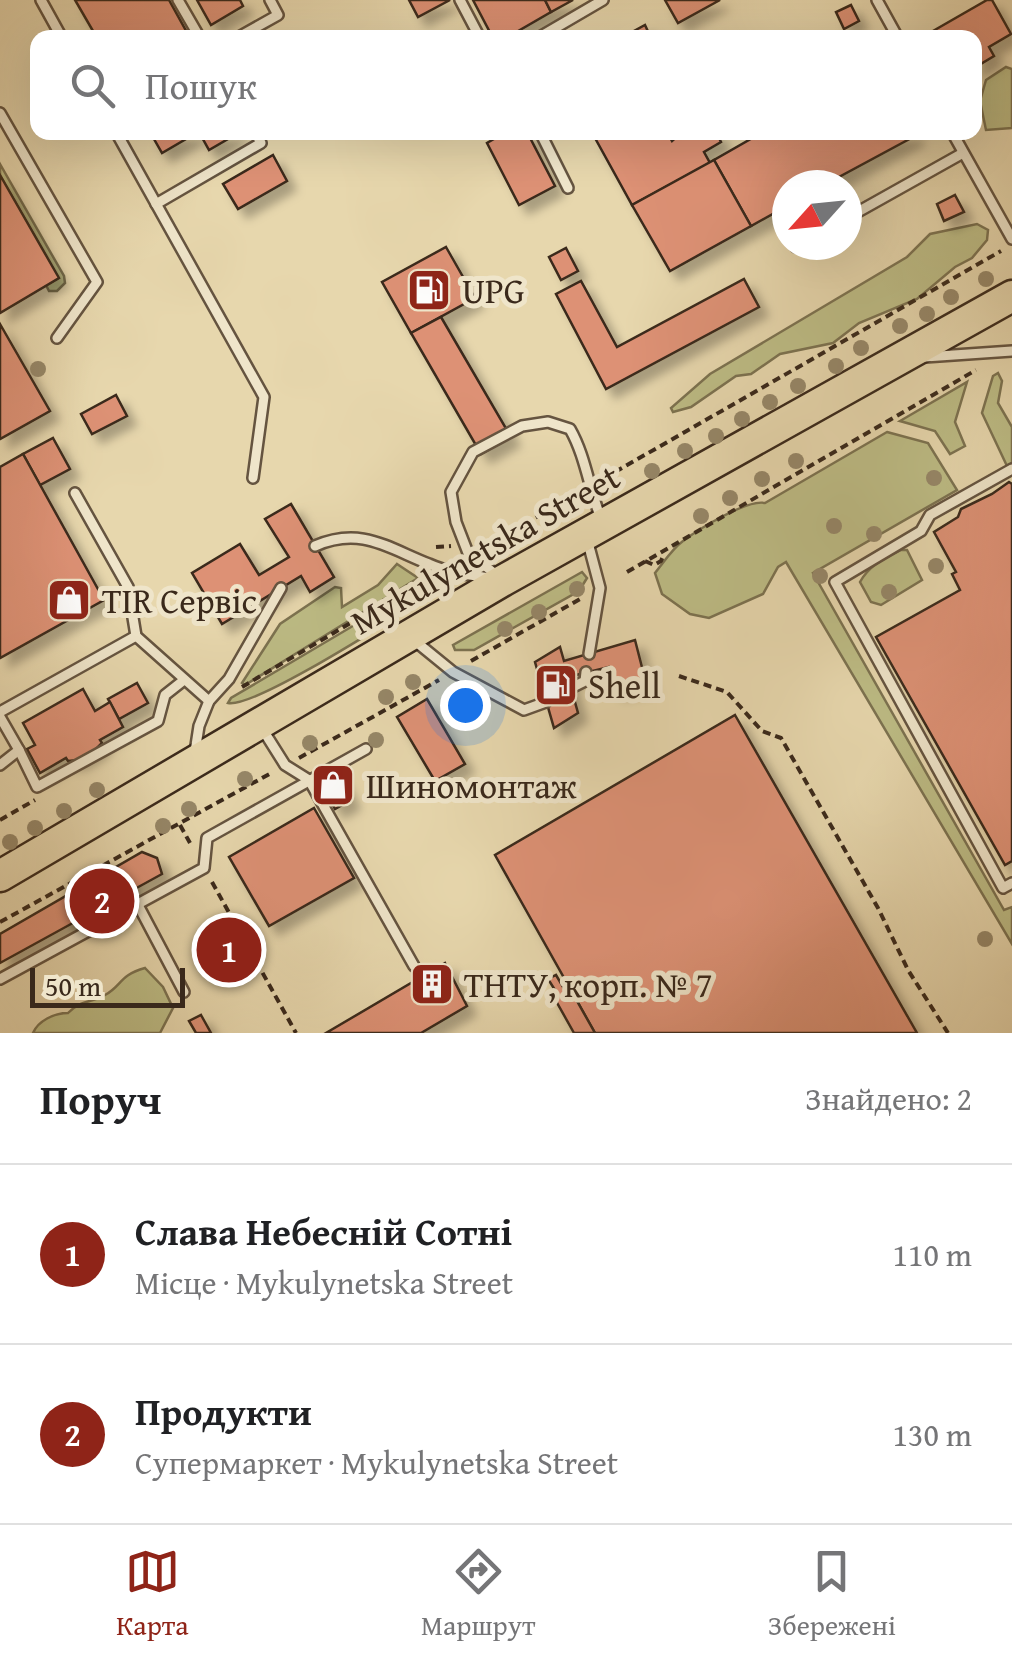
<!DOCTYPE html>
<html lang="uk">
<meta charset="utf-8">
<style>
:root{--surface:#fff;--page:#f6f6f6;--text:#202124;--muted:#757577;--line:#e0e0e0;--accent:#8f2418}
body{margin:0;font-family:"Gentium Book Plus",serif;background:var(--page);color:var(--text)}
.compass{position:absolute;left:772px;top:170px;width:90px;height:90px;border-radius:50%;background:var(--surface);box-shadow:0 10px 40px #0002;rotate:243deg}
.scale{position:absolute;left:30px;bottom:25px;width:155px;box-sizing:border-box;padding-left:10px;border:5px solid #3a291b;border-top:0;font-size:28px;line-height:35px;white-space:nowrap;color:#3a291b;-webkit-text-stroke:8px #efe5ca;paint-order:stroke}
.you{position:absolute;left:465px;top:705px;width:35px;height:35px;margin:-25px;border:8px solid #fff;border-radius:50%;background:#1a73e8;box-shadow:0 0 0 15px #1a73e833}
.badge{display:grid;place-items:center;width:65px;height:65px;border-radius:50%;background:var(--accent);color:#fff;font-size:32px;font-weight:700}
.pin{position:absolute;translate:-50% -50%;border:5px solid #fff;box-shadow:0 2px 10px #0006}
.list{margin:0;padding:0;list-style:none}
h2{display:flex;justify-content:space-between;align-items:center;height:130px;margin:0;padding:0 40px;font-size:42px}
h2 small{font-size:32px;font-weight:400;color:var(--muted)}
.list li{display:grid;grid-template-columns:65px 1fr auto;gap:30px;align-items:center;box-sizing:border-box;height:180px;padding:0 40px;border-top:2px solid var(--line)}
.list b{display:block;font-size:38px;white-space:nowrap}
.list p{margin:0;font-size:32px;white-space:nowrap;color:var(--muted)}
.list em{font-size:32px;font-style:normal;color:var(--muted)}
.icon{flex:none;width:55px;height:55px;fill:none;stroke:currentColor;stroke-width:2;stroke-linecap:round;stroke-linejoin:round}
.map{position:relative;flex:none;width:1012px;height:1033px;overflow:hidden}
.search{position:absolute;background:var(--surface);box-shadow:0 10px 40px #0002;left:30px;right:30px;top:30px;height:110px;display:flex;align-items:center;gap:25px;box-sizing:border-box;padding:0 35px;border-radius:20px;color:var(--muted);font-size:38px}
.sheet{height:490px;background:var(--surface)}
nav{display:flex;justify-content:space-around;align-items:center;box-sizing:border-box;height:140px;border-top:2px solid var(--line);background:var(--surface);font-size:28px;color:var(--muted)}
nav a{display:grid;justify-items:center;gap:5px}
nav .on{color:var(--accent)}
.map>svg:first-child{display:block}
</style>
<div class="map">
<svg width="1012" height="1033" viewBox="0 0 1012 1033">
<defs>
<filter id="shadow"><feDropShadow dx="9" dy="9" stdDeviation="5" flood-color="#0004"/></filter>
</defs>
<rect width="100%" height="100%" fill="#e7d7ad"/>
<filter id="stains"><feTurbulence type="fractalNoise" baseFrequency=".002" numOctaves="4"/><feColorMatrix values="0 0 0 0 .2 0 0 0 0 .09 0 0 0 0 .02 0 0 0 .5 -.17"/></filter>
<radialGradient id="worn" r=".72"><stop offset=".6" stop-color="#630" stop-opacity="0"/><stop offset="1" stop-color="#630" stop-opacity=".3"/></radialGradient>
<g fill="#bdbc85" stroke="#7c7250" stroke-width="2.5">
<polygon points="1006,67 1012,69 1012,128 986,130 980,101 986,80"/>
<polygon points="0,164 64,276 65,283 57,291 49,291 46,285 58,278 0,175"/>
<polygon points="977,224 988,230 987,240 972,258 955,267 917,299 859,323 833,343 780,354 751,374 736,376 691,407 673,412 671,408 710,374 907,257 930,234"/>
<polygon points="998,373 1002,381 998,403 1012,427 1012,463 1007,466 982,413 993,376"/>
<polygon points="967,382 955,422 965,446 950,454 935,431 900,421"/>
<path d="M887,432L928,443L957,490L813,573L1004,910L1012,907V944L786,562L778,567L763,594L709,618L690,614L662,594L655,573C664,562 672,549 683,541C699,529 747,499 765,503Z"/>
<path d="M901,550H907L922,580L881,605L871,602L860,582C869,565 885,558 901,550Z"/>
<polygon points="397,564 418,578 245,685 242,683 280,624 335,587 341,588 342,607 378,585"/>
<polygon points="582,572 587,578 579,591 474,650 455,650 453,645"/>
<path d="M429,581L437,583L435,593C403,612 255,709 228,703L231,698Z"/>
<path d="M145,968L163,987L173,1008L160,1033H33C38,1021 54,1013 68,1013C80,1000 91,1003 105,995C122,986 119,975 145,968Z"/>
</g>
<g fill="#dd9175" stroke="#3a291b" stroke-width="2.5" filter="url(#shadow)">
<polygon points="75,0 169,0 190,38 97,38"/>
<polygon points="197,0 240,0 243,6 211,25"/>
<polygon points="409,0 450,0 418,17"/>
<polygon points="473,0 545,0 551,12 506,38 493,38"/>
<polygon points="545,0 573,0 551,12"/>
<polygon points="665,0 720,0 678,23"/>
<polygon points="987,0 992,0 1011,34 989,47 994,56 974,68 974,38 927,38 926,35"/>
<polygon points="851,5 859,21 844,29 836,12"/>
<polygon points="645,25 651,38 621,38"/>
<polygon points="150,132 198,132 162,153"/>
<polygon points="199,132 240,132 209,150"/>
<polygon points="506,132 527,132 555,186 519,205 487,143"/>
<polygon points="605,132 667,132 672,141 682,132 716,132 721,142 704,152 710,163 632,205 595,138"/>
<polygon points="763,132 913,132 915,136 824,185 787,185 787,206 751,226 714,160"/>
<polygon points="273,155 287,181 238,209 223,184"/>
<polygon points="714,160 751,226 670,271 632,205"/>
<polygon points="0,175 59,278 0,313"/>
<polygon points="955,195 964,212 944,221 937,204"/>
<polygon points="446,247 475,298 411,333 382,282"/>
<polygon points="566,248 578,271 561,280 549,257"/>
<polygon points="744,279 759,307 606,389 556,294 581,281 617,347"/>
<polygon points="441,317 511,437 481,454 411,333"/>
<polygon points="0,324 50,411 0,439"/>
<polygon points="116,395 127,416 92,434 81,414"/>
<polygon points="53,438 70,469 40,485 23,454"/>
<polygon points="23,454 104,600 0,658 0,467"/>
<polygon points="1009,482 1012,484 1012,861 1005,865 876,637 960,590 952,574 956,572 934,532 958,517 961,509 992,494"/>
<polygon points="291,504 334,577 310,592 301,576 222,624 192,573 240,544 259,575 289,557 265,519"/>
<polygon points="635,640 646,683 615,690 609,667 568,677 578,713 554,728 535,662 560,647 564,661"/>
<polygon points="137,683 148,703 119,719 108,699"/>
<polygon points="83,689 95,711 110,702 123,727 100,740 102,743 95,750 78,760 68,761 66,758 40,773 27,749 35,745 23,723"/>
<polygon points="427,699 465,764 435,781 397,717"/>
<polygon points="735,715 917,1033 595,1033 495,855"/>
<polygon points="334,767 351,800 335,809 317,776"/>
<polygon points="314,808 354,878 269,926 229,857"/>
<polygon points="142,852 157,858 162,874 0,963 0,934"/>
<polygon points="445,963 467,1006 421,1033 326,1033"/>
<polygon points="556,975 563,987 568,985 595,1033 574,1033 551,992 555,990 548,979"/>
<polygon points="201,1015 211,1033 196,1033 189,1021"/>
</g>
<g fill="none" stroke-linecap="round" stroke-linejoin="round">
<g stroke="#655440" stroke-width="14">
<g id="service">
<polyline points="41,0 62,38"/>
<polyline points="178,0 200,38"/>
<polyline points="460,0 480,38"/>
<polyline points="877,0 898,38"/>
<polyline points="237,38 278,15 270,0"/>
<polyline points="538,38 603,0"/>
<polyline points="0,113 97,282 57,338"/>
<polyline points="116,132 264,397 253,478"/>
<polyline points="540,132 568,188"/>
<polyline points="952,132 1012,239"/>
<polyline points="156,204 261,143 255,132"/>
<polyline points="847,218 963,153"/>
<polyline points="796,247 799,245"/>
<polyline points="925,357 1012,351"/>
<polyline points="1012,469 930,515 921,531 835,582 1003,888 1012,883"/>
<polyline points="75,493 128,587 136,636 209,701"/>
<polyline points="587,539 600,588 589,654"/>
<path d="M315,546C361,526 388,548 429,564C449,573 470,575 491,578"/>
<path d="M498,576L468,553L456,522L451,492L473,452L522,426L548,422L570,429C586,457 589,490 602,521"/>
<polyline points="415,641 453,672 524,710 546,702"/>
<polyline points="571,688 585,681 586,672"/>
<polyline points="0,712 136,636"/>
<polyline points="0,717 19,750 0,765"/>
<polyline points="263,730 285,765 309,780 414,966"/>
<polyline points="19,750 37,787 158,721 165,695 184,680"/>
<polyline points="195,752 199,726 209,701 229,679 281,588"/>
<polyline points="138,905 184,992"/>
<polyline points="0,979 204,868 207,838 366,749"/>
</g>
</g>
<g stroke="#3a291b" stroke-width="35">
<polyline id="trunk" points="0,876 504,580 1012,296"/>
</g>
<g stroke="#3a291b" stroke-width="4" stroke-dasharray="8 5" stroke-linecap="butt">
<polyline points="615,472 1001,251"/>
<polyline points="491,544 577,493"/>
<polyline points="436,547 451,546"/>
<polyline points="645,561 654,565 661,561 664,554"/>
<polyline points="627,572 976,370"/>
<polyline points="471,661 580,599"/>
<polyline points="679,676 727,692 762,731 781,738 878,908 908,970 948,1033"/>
<polyline points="242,687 420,582"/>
<polyline points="299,758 439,680"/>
<polyline points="0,820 35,800"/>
<polyline points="180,825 190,843"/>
<polyline points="212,882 296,1033"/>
<polyline points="0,922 273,772"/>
</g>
<use href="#service" stroke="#efe5ca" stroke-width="9"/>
<use href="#trunk" stroke="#e7d7ad" stroke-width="30"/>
</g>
<g fill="#968768">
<circle cx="986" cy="279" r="8"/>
<circle cx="951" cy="297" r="8"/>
<circle cx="927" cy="314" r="8"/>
<circle cx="900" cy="326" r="8"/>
<circle cx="861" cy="348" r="8"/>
<circle cx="836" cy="366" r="8"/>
<circle cx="38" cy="369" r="8"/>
<circle cx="798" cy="386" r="8"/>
<circle cx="770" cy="402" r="8"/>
<circle cx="742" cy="419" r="8"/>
<circle cx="716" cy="436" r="8"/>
<circle cx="685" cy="451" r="8"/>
<circle cx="796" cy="461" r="8"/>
<circle cx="652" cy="471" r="8"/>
<circle cx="934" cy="478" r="8"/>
<circle cx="762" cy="479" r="8"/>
<circle cx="730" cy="498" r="8"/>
<circle cx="701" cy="516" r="8"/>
<circle cx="834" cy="526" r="8"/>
<circle cx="874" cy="534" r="8"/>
<circle cx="936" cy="566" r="8"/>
<circle cx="820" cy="576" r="8"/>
<circle cx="577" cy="589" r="8"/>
<circle cx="889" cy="592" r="8"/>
<circle cx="539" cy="612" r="8"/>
<circle cx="505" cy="629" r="8"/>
<circle cx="413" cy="682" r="8"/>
<circle cx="386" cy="697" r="8"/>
<circle cx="376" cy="740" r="8"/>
<circle cx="310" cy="743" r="8"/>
<circle cx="245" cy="779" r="8"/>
<circle cx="97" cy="790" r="8"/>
<circle cx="189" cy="809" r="8"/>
<circle cx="64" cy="811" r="8"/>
<circle cx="163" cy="826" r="8"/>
<circle cx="35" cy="828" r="8"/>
<circle cx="10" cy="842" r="8"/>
<circle cx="985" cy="939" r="8"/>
</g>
<defs>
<g id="fuel-square" transform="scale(2.25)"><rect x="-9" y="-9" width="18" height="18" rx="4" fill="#8f2418" stroke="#efe5ca"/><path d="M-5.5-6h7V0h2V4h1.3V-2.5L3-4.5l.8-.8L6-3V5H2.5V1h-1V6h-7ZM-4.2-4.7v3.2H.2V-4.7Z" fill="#fff"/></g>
<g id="shop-square" transform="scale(2.25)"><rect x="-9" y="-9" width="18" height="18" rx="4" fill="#8f2418" stroke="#efe5ca"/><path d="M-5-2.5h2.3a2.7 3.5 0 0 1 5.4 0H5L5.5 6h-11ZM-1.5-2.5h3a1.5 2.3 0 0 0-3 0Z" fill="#fff"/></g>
<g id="building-square" transform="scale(2.25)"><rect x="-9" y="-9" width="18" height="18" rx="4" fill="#8f2418" stroke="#efe5ca"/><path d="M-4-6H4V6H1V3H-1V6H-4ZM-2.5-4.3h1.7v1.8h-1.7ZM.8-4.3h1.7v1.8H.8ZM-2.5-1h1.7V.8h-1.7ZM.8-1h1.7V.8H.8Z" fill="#fff"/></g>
</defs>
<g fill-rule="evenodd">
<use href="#fuel-square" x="429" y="290"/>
<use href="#shop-square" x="69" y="600"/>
<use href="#fuel-square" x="556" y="685"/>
<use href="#shop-square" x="333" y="785"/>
<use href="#building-square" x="432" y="984"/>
</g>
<g text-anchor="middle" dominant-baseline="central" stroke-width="10" stroke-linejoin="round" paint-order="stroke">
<g font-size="35" fill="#3a291b" stroke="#efe5ca" text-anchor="start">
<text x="462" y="290">UPG</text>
<text x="102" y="600">TIR Сервіс</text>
<text x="588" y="685">Shell</text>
<text x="366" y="785">Шиномонтаж</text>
<text x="464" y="984">ТНТУ, корп. № 7</text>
</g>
<g font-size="35" fill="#3a291b" stroke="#efe5ca">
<text transform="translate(485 549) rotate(-30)">Mykulynetska Street</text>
</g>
</g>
<rect width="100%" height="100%" filter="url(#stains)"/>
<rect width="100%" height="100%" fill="url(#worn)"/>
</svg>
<svg class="compass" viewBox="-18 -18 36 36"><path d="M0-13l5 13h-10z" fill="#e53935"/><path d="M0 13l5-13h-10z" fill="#757577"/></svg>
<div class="scale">50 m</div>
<div class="you"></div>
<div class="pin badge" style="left:229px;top:950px">1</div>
<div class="pin badge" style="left:102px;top:901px">2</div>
<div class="search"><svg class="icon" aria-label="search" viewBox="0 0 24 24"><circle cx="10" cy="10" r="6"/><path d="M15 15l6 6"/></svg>Пошук</div>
</div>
<section class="sheet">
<h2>Поруч<small>Знайдено: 2</small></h2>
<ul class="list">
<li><span class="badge">1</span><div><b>Слава Небесній Сотні</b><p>Місце · Mykulynetska Street</p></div><em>110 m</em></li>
<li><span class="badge">2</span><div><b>Продукти</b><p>Супермаркет · Mykulynetska Street</p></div><em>130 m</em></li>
</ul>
</section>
<nav>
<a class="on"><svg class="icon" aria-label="map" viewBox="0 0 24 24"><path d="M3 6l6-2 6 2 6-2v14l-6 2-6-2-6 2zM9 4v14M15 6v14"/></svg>Карта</a>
<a><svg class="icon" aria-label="directions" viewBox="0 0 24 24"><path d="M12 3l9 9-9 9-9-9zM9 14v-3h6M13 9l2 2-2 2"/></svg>Маршрут</a>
<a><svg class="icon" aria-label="saved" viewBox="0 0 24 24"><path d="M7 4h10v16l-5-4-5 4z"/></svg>Збережені</a>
</nav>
